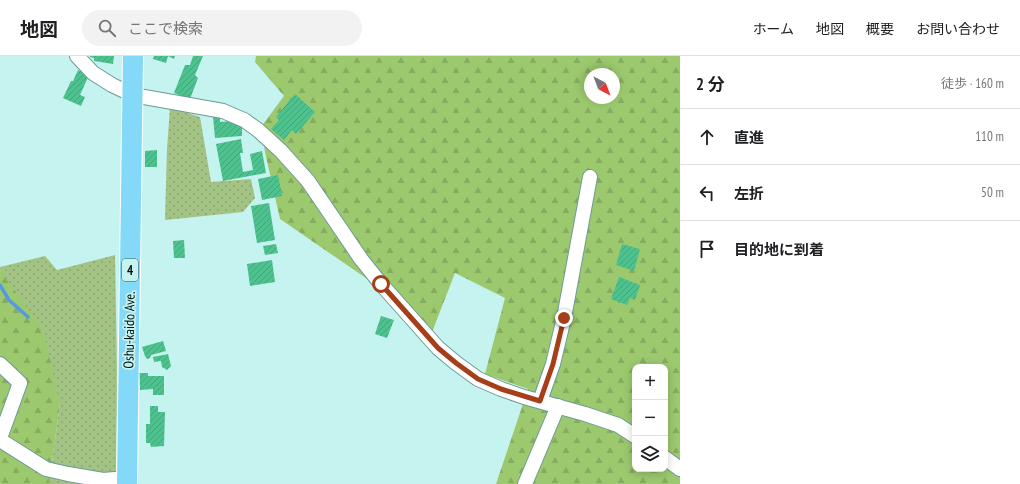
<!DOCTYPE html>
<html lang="ja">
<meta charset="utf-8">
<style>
:root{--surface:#fff;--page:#f2f2f2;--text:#202124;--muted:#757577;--line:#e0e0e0}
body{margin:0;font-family:"PT Sans Narrow","Noto Sans JP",sans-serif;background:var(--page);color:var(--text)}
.controls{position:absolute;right:12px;bottom:12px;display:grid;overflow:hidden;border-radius:8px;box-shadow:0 2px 10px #0003}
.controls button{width:36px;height:36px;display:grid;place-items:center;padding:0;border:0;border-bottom:1px solid var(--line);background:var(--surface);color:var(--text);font:20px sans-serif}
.compass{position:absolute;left:584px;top:12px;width:36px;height:36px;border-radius:50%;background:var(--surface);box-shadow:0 2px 10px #0003;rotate:138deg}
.stop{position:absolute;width:12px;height:12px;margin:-9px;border:3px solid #a53e19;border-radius:50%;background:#fff}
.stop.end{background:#a53e19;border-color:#fff;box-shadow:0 1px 4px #0008}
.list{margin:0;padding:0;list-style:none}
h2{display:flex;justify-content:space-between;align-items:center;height:52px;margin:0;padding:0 16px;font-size:17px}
h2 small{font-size:13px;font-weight:400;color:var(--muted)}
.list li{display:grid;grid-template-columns:26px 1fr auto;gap:12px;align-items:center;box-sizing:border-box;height:56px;padding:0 16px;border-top:1px solid var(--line)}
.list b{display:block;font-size:15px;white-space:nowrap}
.list em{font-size:13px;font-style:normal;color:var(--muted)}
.icon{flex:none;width:22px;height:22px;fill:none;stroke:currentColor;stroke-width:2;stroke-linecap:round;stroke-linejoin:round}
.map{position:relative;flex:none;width:680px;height:428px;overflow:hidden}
header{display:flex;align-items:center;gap:24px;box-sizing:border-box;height:56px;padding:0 20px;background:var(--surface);border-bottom:1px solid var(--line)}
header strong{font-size:19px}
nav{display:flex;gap:22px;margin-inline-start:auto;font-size:14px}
.search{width:280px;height:36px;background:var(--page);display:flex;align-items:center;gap:10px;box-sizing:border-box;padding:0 14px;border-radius:22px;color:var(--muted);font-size:15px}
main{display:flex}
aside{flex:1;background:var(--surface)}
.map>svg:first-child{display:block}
</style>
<header>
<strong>地図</strong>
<div class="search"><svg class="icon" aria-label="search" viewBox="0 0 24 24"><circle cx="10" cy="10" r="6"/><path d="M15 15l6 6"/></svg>ここで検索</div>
<nav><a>ホーム</a><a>地図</a><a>概要</a><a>お問い合わせ</a></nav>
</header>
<main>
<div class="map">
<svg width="680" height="428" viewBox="0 0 680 428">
<defs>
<pattern id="grass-dots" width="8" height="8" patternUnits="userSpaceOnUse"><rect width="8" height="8" fill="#a3c384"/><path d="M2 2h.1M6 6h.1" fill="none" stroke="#8ba671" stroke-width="1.8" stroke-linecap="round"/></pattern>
<pattern id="forest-firs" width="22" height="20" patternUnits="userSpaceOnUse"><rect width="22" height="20" fill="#9cc96e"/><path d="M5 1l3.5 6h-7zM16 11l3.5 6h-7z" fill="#85ac5e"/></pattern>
<pattern id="building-hatch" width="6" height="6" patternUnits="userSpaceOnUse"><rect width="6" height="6" fill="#4fc18e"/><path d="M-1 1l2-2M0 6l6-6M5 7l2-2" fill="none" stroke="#43a579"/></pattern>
</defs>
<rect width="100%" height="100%" fill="#c5f3f0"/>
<g fill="url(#grass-dots)">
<polygon points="170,51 200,61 211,126 251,123 255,142 243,156 165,164 167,93"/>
<polygon points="115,199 117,315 116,428 49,428 60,347 0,214 0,211 45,200 57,214"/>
</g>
<g fill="url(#forest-firs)" fill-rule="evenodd">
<path d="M256,0H680V428H496L528,333L485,318L505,242L455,217L427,289L376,229L280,163L265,96L261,71L284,40L255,6ZM590,18H614V42H590ZM635,311H665V413H635Z"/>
<polygon points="0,214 43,274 60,347 49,428 0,428"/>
</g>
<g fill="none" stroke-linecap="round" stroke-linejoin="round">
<polyline stroke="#5798e2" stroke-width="3.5" points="0,229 9,244 28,261"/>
</g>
<g fill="url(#building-hatch)">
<polygon points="90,0 114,0 113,8 94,5 94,2 90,1"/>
<polygon points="154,0 175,0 174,3 168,0 166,7 153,3"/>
<polygon points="193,0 203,0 195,19 198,22 190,43 174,37 185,9 190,9"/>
<polygon points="78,14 89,19 80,39 85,41 81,50 63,42 71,25 73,25"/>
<polygon points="295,38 315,56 296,78 292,74 284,84 271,73 279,64 276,61"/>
<polygon points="220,60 220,66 233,65 242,69 242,80 215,82 213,61"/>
<polygon points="241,83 243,97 240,97 243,116 253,114 250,98 262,95 266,117 223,125 216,88"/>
<polygon points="157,94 157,111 145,111 145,95"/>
<polygon points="278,119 282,140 262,144 258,123"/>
<polygon points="269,147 275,184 257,187 251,150"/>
<polygon points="184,184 185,202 174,202 173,185"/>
<polygon points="276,188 278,197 265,199 263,190"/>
<polygon points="622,188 640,193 634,215 616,209"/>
<polygon points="272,204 275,226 250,230 247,208"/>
<polygon points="619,221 640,229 635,244 630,242 627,249 611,243"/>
<polygon points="381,260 394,264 387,282 375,278"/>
<polygon points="163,285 166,295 151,299 150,302 147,303 145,300 142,291"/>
<polygon points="168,298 171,310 167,314 162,311 161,305 154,306 153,301"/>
<polygon points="139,317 148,317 148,320 164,320 164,339 153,339 153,333 140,334"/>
<polygon points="150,350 158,350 158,356 165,356 164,390 151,391 150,387 146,387 146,368 150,368"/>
</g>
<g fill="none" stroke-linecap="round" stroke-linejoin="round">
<g stroke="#6e9a97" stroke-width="16">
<g id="minor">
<polyline points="77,0 93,17 112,29 133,39 223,55 244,64 258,74 281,95 308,125 361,203 381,228 438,292 456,307 478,323 501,333 524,341 585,358 618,369 635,380"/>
<polyline points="0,308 20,327 0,382"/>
<polyline points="540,345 553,308 564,262 590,121"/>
<polyline points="0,384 46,413 68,418 103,424 127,422"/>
<polyline points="665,402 680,413"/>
<polyline points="525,428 558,350"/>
</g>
</g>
<g stroke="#fff" stroke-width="22">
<polyline id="highway" points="127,428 133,0"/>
</g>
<use href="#minor" stroke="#fff" stroke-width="14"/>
<use href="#highway" stroke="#83d9f7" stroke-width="20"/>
</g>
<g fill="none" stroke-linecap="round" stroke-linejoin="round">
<polyline stroke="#a53e19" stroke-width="5" points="381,228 438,292 456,307 478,323 501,333 540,345 553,308 564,262"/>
</g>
<g text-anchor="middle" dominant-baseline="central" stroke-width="3.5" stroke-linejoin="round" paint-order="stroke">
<rect fill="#c5f3f0" stroke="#3c5553" stroke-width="1" x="122" y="203" width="16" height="22" rx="3"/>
<g font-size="13" font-weight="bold" fill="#021110">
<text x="130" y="214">4</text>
</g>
<g font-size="14" fill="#021110" stroke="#c5f3f0">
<text transform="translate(129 274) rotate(-89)">Oshu-kaido Ave.</text>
</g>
</g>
</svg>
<div class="controls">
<button>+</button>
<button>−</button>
<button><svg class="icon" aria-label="layers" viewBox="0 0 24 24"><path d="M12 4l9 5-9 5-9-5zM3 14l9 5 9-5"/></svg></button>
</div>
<svg class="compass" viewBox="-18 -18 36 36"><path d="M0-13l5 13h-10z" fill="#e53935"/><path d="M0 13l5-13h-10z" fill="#757577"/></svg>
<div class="stop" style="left:381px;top:228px"></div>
<div class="stop end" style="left:564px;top:262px"></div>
</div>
<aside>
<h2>2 分<small>徒歩 · 160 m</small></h2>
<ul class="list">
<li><svg class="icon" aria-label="ahead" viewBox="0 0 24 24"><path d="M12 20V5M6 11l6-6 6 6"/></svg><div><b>直進</b></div><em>110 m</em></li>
<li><svg class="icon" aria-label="left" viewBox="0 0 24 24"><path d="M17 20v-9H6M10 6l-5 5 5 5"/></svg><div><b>左折</b></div><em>50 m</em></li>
<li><svg class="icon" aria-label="arrive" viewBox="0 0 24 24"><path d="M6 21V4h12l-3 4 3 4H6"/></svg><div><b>目的地に到着</b></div></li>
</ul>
</aside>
</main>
